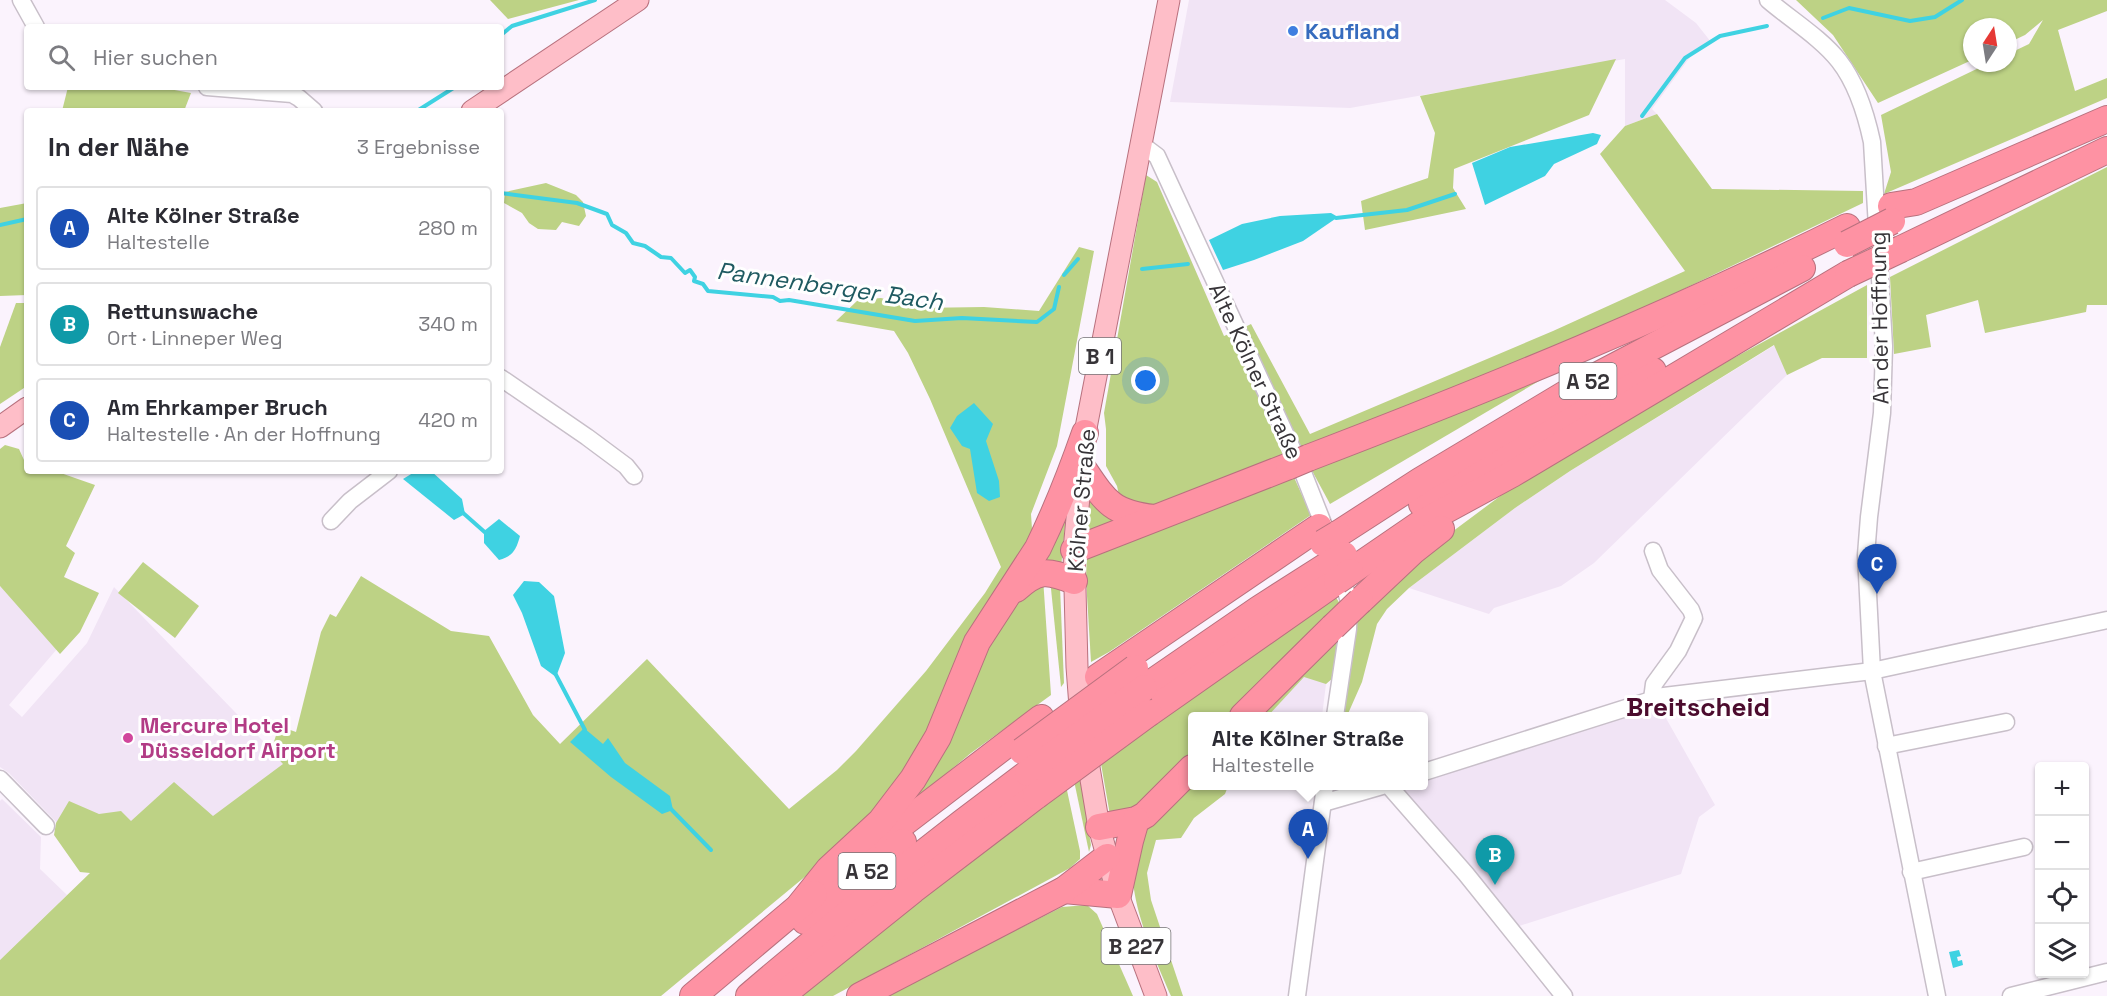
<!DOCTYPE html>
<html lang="de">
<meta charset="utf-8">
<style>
:root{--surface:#fff;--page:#f7f7f7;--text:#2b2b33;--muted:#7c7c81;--line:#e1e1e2;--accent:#0b8043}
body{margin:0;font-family:"Space Grotesk",sans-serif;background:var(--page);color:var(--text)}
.controls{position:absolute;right:18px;bottom:18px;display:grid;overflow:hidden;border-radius:6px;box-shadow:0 2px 4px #0004}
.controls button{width:54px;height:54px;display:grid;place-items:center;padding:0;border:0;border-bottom:2px solid var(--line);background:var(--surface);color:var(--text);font:30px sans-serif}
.compass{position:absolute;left:1963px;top:18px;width:54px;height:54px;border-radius:50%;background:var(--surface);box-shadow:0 2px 4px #0004;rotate:12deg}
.you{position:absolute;left:1146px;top:381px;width:21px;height:21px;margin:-15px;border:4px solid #fff;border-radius:50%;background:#1a73e8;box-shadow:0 0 0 9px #1a73e833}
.badge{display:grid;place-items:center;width:39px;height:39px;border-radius:50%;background:var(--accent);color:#fff;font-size:20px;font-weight:700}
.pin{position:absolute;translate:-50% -50px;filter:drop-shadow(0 2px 3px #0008)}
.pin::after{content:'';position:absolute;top:32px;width:21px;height:18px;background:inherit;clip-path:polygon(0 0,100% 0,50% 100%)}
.popup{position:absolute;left:1188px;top:712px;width:240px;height:78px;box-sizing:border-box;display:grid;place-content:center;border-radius:6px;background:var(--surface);filter:drop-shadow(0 2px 4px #0005);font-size:20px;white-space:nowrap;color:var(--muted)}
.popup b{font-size:22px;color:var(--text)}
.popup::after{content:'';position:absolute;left:50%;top:100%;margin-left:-12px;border:12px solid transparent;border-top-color:var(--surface)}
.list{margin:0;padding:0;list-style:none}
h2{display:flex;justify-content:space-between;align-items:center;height:78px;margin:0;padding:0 24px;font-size:26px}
h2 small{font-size:20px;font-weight:400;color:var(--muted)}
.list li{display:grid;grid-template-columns:39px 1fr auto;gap:18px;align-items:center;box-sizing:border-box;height:84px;margin:0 12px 12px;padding:0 12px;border:2px solid var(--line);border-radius:6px}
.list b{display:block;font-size:22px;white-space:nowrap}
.list p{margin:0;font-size:20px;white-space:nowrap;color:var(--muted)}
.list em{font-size:20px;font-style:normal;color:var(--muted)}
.icon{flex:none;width:33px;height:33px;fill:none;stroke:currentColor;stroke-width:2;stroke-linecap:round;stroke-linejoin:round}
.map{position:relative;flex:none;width:2107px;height:996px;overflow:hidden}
.search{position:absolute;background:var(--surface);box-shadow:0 2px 4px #0004;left:24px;top:24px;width:480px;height:66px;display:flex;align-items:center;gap:15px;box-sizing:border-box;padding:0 21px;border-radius:6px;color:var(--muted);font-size:22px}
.panel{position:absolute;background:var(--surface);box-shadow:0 2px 4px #0004;left:24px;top:108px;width:480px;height:366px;border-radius:6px}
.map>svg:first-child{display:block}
</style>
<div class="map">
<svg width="2107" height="996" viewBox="0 0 2107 996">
<rect width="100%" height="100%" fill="#fbf3fd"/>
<g fill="#f1e4f5">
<polygon points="1189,0 1665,0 1696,23 1711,42 1696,49 1652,109 1657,114 1625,126 1625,59 1350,108 1170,102"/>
<polygon points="1775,345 1787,375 1594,563 1561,586 1494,608 1489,614 1409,588 1515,508 1570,471"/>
<polygon points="0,586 57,649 9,705 22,717 87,643 114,587 293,772 145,914 9,773 0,767"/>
<polygon points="1325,652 1326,684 1322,716 1268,716"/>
<polygon points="1658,704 1715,805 1699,817 1681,874 1597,901 1516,927 1399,787 1424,786 1424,779"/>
<polygon points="2,799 41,837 40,869 67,895 0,960 0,801"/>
</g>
<g fill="#bdd285">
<polygon points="490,0 579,0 508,19"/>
<polygon points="1796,0 2107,0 2107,11 2058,30 2075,91 2107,78 2107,98 1884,194 1891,172 1881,115 1989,63 2008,63 2008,54 2029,44 2043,20 2025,35 2008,43 2008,27 1972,27 1972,60 1878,103 1833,35"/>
<polygon points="1616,59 1589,115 1454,169 1453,188 1466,209 1365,230 1361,201 1428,178 1435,133 1420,96"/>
<polygon points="68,87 158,87 191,93 184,111 62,111"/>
<polygon points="1657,114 1712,189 1863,191 1863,203 1590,334 1299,450 1243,328 1251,324 1310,434 1553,331 1685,271 1600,154 1625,126"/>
<polygon points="2107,167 2107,305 2087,305 2086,312 1985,333 1978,300 1926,315 1931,347 1894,354 1890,277"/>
<polygon points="1146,175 1157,182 1224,336 1231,333 1283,455 1169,503 1149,506 1121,504 1117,486 1106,466 1106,429 1104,413"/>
<polygon points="546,183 576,195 583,202 586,216 579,226 562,222 556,230 538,229 529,223 522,213 504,203 505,192"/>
<polygon points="27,203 27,295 0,296 0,208"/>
<polygon points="1079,247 1094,251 1057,446 1031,514 1033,544 944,701 902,783 830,856 661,996 0,996 0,960 90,873 80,872 54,835 56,823 69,801 99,814 121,811 131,821 174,782 213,816 283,764 271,751 279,726 296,732 321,632 330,614 336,617 361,576 451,631 489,636 533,715 560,744 647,659 789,809 837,770 856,751 926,671 985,593 1001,567 930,399 908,353 894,331 836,321 858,300 881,298 918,308 984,307 1039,311"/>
<polygon points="1867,285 1867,358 1822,358 1787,375 1774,345 1570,471 1515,508 1409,588 1387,609 1377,624 1362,682 1347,716 1343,716 1356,619 1413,561 1515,485 1730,360"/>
<polygon points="16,303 27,303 27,386 0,404 0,347"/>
<polygon points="1573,361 1330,504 1310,467"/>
<polygon points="5,445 19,449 24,460 27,461 27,471 55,471 95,485 66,546 75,553 64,577 99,593 80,632 60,654 0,586 0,449"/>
<polygon points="1293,475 1311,515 1109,652 1091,662 1086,579 1087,550"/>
<polygon points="1090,488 1122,518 1087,540"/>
<polygon points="1068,495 1061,568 1048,564 1046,558"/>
<polygon points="143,562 199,606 175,638 118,593"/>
<polygon points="1043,578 1051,695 971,753 906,807 971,670 1021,592"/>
<polygon points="1050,579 1060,587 1064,683 1061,687"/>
<polygon points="1334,594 1340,604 1235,716 1192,716 1192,759 1138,810 1110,815 1100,758"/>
<polygon points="1340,632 1333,678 1326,684 1304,677 1268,716 1253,716"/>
<polygon points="1079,771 1091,845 1089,852 1073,776"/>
<polygon points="1065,781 1080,851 1080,859 1070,868 833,996 791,996"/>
<path d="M1192,786H1228L1225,794L1194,818L1181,838L1156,840L1147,873L1151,900L1183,996H1171C1152,951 1114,874 1143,828C1150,818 1181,795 1192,786Z"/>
<polygon points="1087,905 1097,914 1133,996 884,996 1062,907"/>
</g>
<g fill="#3fd2e2">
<polygon points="1593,133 1601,135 1597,144 1554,164 1545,176 1485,205 1472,163 1510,147"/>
<polygon points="1331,213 1338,217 1303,241 1254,260 1223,270 1209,240 1242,224 1280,216"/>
<polygon points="974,403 993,424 986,441 999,481 1000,497 989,501 977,493 970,449 962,446 950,428 957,416"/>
<polygon points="416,471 431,471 462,499 465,514 454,520 403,479"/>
<path d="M499,519L520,536C516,550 513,556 499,560L484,543V531Z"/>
<polygon points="524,581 539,582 554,596 565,653 556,677 541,666 522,613 513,595"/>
<polygon points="584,728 603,744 608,738 625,763 670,796 673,810 662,814 611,777 570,742"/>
<polygon points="1959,950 1961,956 1957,957 1958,961 1962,960 1963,965 1953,968 1949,952"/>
</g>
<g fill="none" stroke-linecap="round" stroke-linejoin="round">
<g stroke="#3fd2e2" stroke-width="4">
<polyline points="1823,18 1849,8 1910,21 1935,17 1962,0"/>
<polyline points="501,35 512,26 595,0"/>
<polyline points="417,111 455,87"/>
<polyline points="1642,116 1685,58 1720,36 1767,26"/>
<polyline points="501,193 577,203 607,214 612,225 626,233 633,243 645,246 661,257 671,258 685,273 690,270 695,277 694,281 703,284 708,291 773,297 780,301 789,300 915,321 962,318 1037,322 1054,309 1059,287"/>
<polyline points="1336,218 1407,210 1455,194"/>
<polyline points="0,225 27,219"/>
<polyline points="1142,269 1188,264"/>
<polyline points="1064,275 1078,259"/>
<polyline points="462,512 488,535"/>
<polyline points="555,673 585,730"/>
<polyline points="669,807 711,850"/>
</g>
<g stroke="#c8bfc9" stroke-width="19">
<g id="minor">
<polyline points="21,0 36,27"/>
<path d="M1768,0C1790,19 1821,38 1839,61C1857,84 1866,114 1872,142L1884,346L1882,413L1869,517L1866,555L1872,671L1937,996"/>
<polyline points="207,87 292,94 299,98 314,111"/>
<polyline points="1141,144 1157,156 1302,470 1328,536"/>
<polyline points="501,378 587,437 626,466 634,476"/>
<polyline points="331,521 350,501 389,471"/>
<polyline points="1652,699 1654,684 1678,651 1694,618 1691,610 1660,570 1653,551"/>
<polyline points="1335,716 1348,629 1349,601 1339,569"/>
<polyline points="1886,746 2006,722"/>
<polyline points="1424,772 1664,696 1872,671 2107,620"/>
<polyline points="0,779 46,826"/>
<polyline points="1389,786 1466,874 1564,996"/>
<polyline points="1323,803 1382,786"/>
<polyline points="1911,872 2024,847"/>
<polyline points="1297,996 1325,786"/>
<polyline points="2011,996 2107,972"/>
</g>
</g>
<g stroke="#b8717e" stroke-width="23">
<g id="major">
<polyline points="472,111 638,0"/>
<polyline points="0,427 27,408"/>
<polyline points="1156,996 1118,895 1099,827 1081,720 1077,667 1074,550 1085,433 1169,0"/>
</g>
</g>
<g stroke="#b8717e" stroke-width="28">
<g id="highway">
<polyline points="1891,206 1916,202 2107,119"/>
<polyline points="1901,249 2107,150"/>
<path d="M1308,458C1491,388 1672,314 1847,227"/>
<path d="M1082,467C1105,501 1111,513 1154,518"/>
<polyline points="1422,504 1600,399 1653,371"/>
<polyline points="1338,534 1420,481 1587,381 1802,268"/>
<polyline points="1074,550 1289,466"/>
<polyline points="1350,572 1420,524 1512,474 1848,274"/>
<path d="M1016,589C1038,569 1047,570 1074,581"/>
<polyline points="1360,601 1413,551 1441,529"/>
<polyline points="1098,677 1319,527"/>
<polyline points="1144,688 1259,609 1331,563"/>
<polyline points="1149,713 1337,581"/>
<polyline points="1243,716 1333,627"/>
<polyline points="1099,827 1136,820 1145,815 1192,768"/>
<polyline points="875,845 1041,718"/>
<polyline points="1064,890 1118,895 1130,841 1136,820"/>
<path d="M800,905L829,869L881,821L913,779L938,737L977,642L1038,548C1056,511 1071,473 1085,433"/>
<polyline points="805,921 903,842"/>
<polyline points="693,996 814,894"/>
<path d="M749,996C840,918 931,845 1028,773"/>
<polyline points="781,996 913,890 1036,796"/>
<polyline points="860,996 1064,890 1107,857"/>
</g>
</g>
<use href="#minor" stroke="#fff" stroke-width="16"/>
<use href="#major" stroke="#febec8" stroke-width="21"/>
<use href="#highway" stroke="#fe92a3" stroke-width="26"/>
<g stroke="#b8717e" stroke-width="28" stroke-linecap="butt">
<g id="highway-bridge">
<polyline points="1847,244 1892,221"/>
<polyline points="1848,274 1901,249"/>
<polyline points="1289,466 1308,458"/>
<polyline points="1323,543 1338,534"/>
<polyline points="1331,563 1344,555"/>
<polyline points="1337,581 1350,572"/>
<polyline points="1333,627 1360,601"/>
<polyline points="1022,751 1135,668"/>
<polyline points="1028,773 1144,688"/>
<polyline points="1036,796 1149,713"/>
</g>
</g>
<use href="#highway-bridge" stroke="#fe92a3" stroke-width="26"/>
</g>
<circle fill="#3f7fe0" stroke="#fff" stroke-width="2" cx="1293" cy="31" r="6"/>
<circle fill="#d1479c" stroke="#fff" stroke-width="2" cx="128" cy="738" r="6"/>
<g text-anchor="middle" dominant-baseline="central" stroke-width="6" stroke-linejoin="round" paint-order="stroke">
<g fill="#fff" stroke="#737174" stroke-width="1.5">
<rect x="1079" y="338" width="42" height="36" rx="4.5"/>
<rect x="1559.5" y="363" width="57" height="36" rx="4.5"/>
<rect x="838.5" y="853" width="57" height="36" rx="4.5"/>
<rect x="1101.5" y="928" width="69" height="36" rx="4.5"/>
</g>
<g font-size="21" font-weight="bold" fill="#373438">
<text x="1100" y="356">B 1</text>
<text x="1588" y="381">A 52</text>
<text x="867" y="871">A 52</text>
<text x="1136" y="946">B 227</text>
</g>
<g font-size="22" font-weight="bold" fill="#366cbe" stroke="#fff" text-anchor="start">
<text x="1305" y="31">Kaufland</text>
</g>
<g font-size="22" fill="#373438" stroke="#fff">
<text transform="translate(1879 318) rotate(-91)">An der Hoffnung</text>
<text transform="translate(1256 371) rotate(65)">Alte Kölner Straße</text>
<text transform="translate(1081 500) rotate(-85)">Kölner Straße</text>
</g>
<g font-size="22" font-weight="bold" fill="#b23c85" stroke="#fff" text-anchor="start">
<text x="140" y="725">Mercure Hotel<tspan x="140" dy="25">Düsseldorf Airport</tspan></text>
</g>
<g font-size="24" font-style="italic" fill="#1f5a61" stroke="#fff">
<text transform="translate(830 286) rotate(8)">Pannenberger Bach</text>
</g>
<g font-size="26" font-weight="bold" fill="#4c0c2e" stroke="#fff">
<text x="1698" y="707">Breitscheid</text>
</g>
</g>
</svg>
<div class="controls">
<button>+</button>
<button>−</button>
<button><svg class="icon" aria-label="locate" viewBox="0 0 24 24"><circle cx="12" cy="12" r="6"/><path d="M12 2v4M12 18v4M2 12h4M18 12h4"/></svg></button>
<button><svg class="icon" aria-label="layers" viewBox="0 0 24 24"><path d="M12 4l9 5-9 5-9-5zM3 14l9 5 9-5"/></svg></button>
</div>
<svg class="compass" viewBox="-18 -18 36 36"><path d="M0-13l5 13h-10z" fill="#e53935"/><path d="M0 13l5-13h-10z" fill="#7c7c81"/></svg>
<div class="you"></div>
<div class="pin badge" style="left:1308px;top:859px;background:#1a4fb4">A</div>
<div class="popup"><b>Alte Kölner Straße</b>Haltestelle</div>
<div class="pin badge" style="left:1495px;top:885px;background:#0f9aa8">B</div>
<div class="pin badge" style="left:1877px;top:594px;background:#1a4fb4">C</div>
<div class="search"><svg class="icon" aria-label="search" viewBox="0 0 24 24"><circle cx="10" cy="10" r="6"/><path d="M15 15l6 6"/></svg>Hier suchen</div>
<section class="panel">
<h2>In der Nähe<small>3 Ergebnisse</small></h2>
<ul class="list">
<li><span class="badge" style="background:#1a4fb4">A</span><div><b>Alte Kölner Straße</b><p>Haltestelle</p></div><em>280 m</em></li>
<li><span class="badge" style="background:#0f9aa8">B</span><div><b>Rettunswache</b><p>Ort · Linneper Weg</p></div><em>340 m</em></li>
<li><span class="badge" style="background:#1a4fb4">C</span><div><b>Am Ehrkamper Bruch</b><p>Haltestelle · An der Hoffnung</p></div><em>420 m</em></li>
</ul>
</section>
</div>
